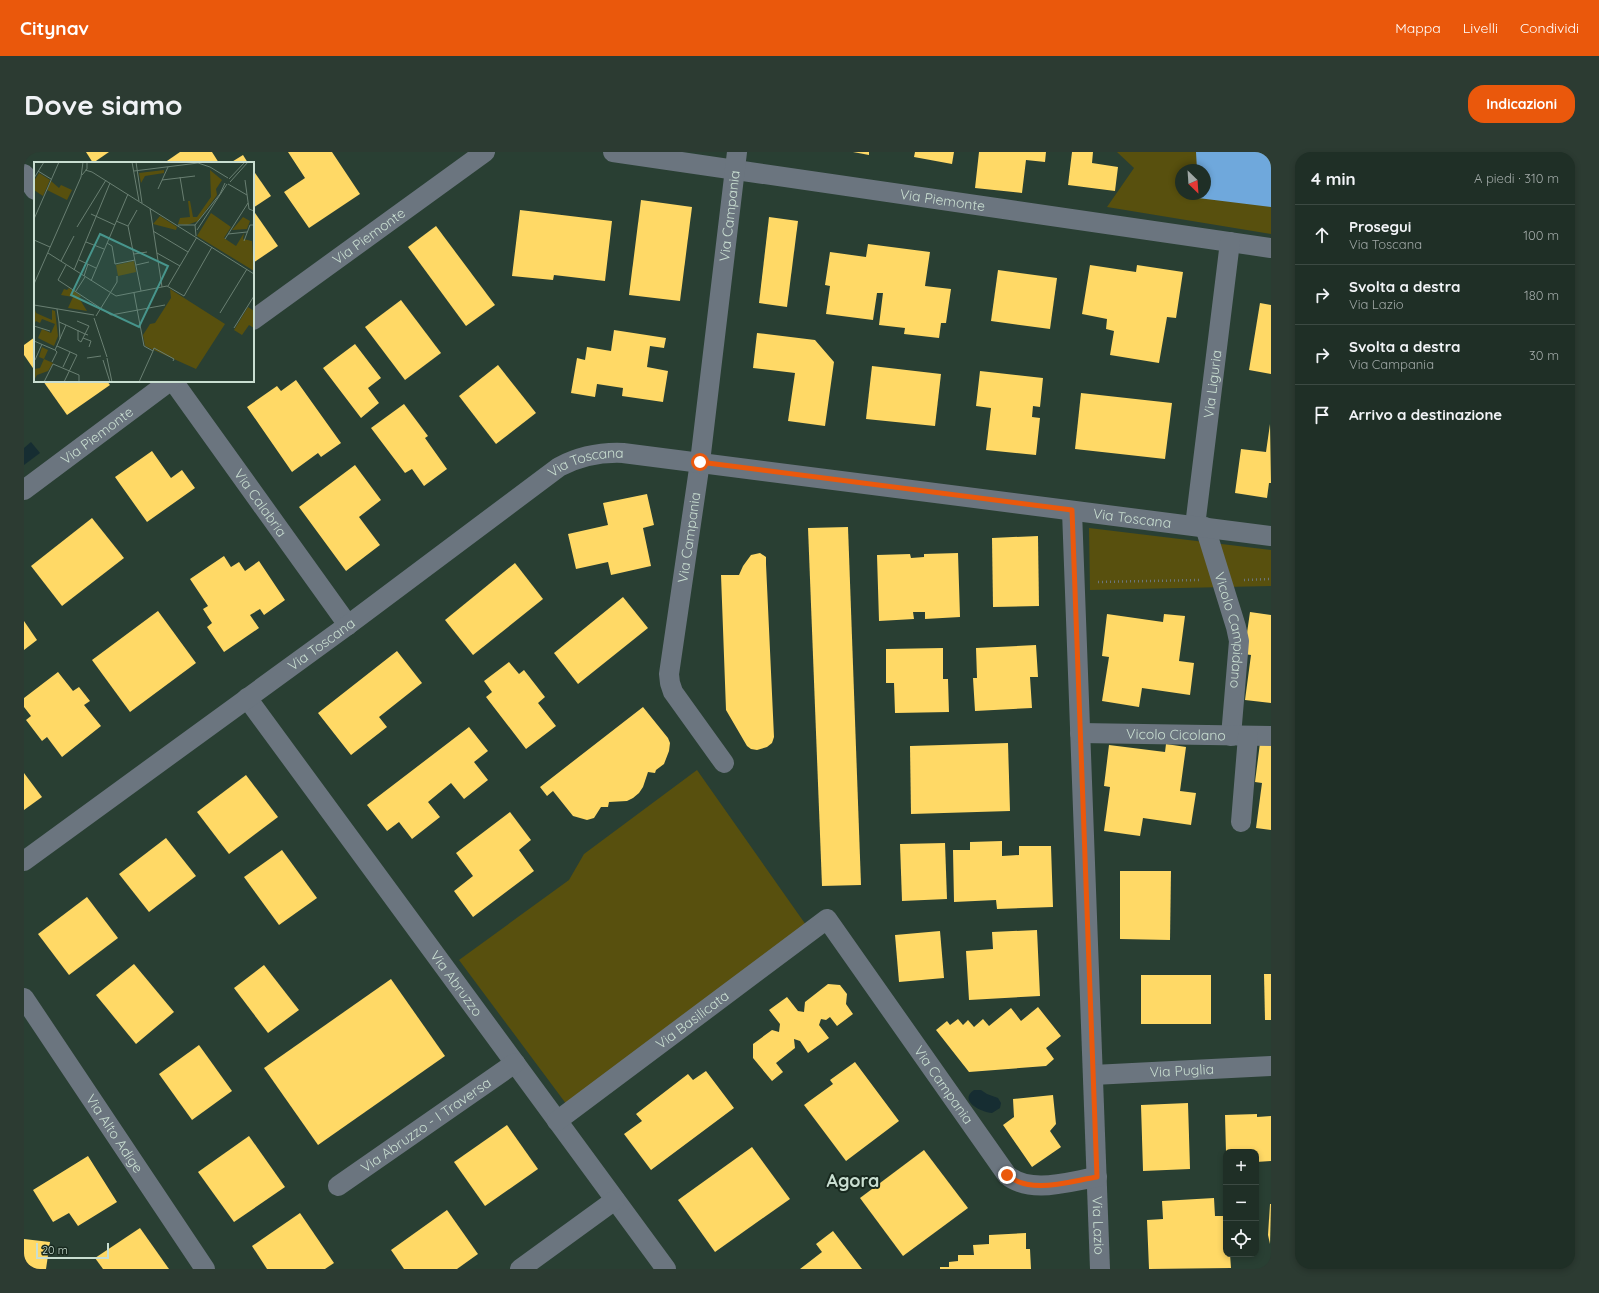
<!DOCTYPE html>
<html lang="it">
<meta charset="utf-8">
<style>
:root{--surface:#1f2f26;--page:#2c3b32;--text:#f1f3f6;--muted:#a1a9a7;--line:#3c4a43;--accent:#ea580c}
body{margin:0;font-family:Quicksand,sans-serif;background:var(--page);color:var(--text)}
.controls{position:absolute;right:12px;bottom:12px;display:grid;overflow:hidden;border-radius:8px;box-shadow:0 2px 6px #0003}
.controls button{width:36px;height:36px;display:grid;place-items:center;padding:0;border:0;border-bottom:1px solid var(--line);background:var(--surface);color:var(--text);font:20px sans-serif}
.compass{position:absolute;left:1151px;top:12px;width:36px;height:36px;border-radius:50%;background:var(--surface);box-shadow:0 2px 6px #0003;rotate:155deg}
.scale{position:absolute;left:12px;bottom:10px;width:73px;box-sizing:border-box;padding-left:4px;border:2px solid #c9ded1;border-top:0;font-size:11px;line-height:14px;white-space:nowrap;color:#c9ded1;-webkit-text-stroke:3px #18291f;paint-order:stroke}
.stop{position:absolute;width:12px;height:12px;margin:-9px;border:3px solid #ea580c;border-radius:50%;background:#fff}
.stop.end{background:#ea580c;border-color:#fff;box-shadow:0 1px 4px #0008}
.list{margin:0;padding:0;list-style:none}
h2{display:flex;justify-content:space-between;align-items:center;height:52px;margin:0;padding:0 16px;font-size:17px}
h2 small{font-size:13px;font-weight:400;color:var(--muted)}
.list li{display:grid;grid-template-columns:26px 1fr auto;gap:12px;align-items:center;box-sizing:border-box;height:60px;padding:0 16px;border-top:1px solid var(--line)}
.list b{display:block;font-size:15px;white-space:nowrap}
.list p{margin:0;font-size:13px;white-space:nowrap;color:var(--muted)}
.list em{font-size:13px;font-style:normal;color:var(--muted)}
.icon{flex:none;width:22px;height:22px;fill:none;stroke:currentColor;stroke-width:2;stroke-linecap:round;stroke-linejoin:round}
.map{position:relative;flex:none;width:1247px;height:1117px;overflow:hidden;border-radius:16px}
header{display:flex;align-items:center;gap:24px;box-sizing:border-box;height:56px;padding:0 20px;background:var(--accent);color:#fff}
header strong{font-size:19px}
nav{display:flex;gap:22px;margin-inline-start:auto;font-size:14px}
.intro{display:flex;align-items:center;justify-content:space-between;box-sizing:border-box;height:96px;padding:0 24px}
h1{margin:0;font-size:28px}
.button{padding:10px 18px;border-radius:16px;background:var(--accent);color:#fff;font-size:14px;font-weight:700}
main{display:flex;gap:24px;padding:0 24px}
aside{flex:1;background:var(--surface);border-radius:16px;box-shadow:0 2px 6px #0003}
.map>svg:first-child{display:block}
</style>
<header>
<strong>Citynav</strong>
<nav><a>Mappa</a><a>Livelli</a><a>Condividi</a></nav>
</header>
<div class="intro"><h1>Dove siamo</h1><a class="button">Indicazioni</a></div>
<main>
<div class="map">
<svg width="1247" height="1117" viewBox="0 0 1247 1117">
<rect width="100%" height="100%" fill="#293f33"/>
<g fill="#58500e" fill-rule="evenodd">
<path d="M1093,0H1247V82L1083,55L1110,16ZM1157,18H1181V42H1157Z"/>
<polygon points="1065,376 1247,398 1247,434 1066,438"/>
<polygon points="673,618 782,773 543,953 435,808 545,728 560,702"/>
</g>
<g fill="#162d32">
<polygon points="7,290 16,301 0,313 0,296"/>
<path d="M950,938H957L963,942L974,946L977,951L976,956L968,961C957,960 934,949 950,938Z"/>
</g>
<g fill="#ffd966">
<polygon points="62,0 85,0 69,11"/>
<polygon points="156,0 188,0 195,11 140,11"/>
<polygon points="264,0 308,0 336,42 285,76 260,40 281,26"/>
<polygon points="829,0 845,0 845,3"/>
<polygon points="891,0 930,0 928,12 890,5"/>
<polygon points="955,0 1022,0 1021,10 1002,8 998,41 951,36"/>
<polygon points="1048,0 1069,0 1068,11 1094,15 1091,39 1044,33"/>
<polygon points="219,3 224,11 206,11"/>
<polygon points="229,18 247,44 229,56"/>
<polygon points="617,48 668,55 656,149 605,143"/>
<polygon points="229,58 254,94 229,111"/>
<polygon points="496,58 588,69 581,129 530,123 529,128 488,124"/>
<polygon points="745,65 774,69 763,155 735,151"/>
<polygon points="412,74 471,153 442,174 384,95"/>
<polygon points="844,92 906,100 901,134 927,137 922,171 917,171 915,186 880,182 881,176 855,173 859,141 853,141 849,168 802,162 806,134 801,133 806,100 842,105"/>
<polygon points="1066,113 1112,120 1113,113 1159,120 1152,166 1143,165 1135,211 1086,203 1090,179 1082,177 1083,167 1058,162"/>
<polygon points="974,118 1033,126 1026,177 967,169"/>
<polygon points="377,148 417,201 381,228 341,175"/>
<polygon points="1236,151 1247,153 1247,222 1225,218"/>
<polygon points="590,178 642,186 640,196 626,194 623,215 644,219 639,250 598,244 599,236 573,232 571,245 547,241 553,206 561,208 563,195 587,199"/>
<polygon points="733,181 791,188 810,210 801,274 764,269 771,221 729,216"/>
<polygon points="11,185 11,219 0,203 0,193"/>
<polygon points="331,192 357,226 344,236 355,251 337,266 299,216"/>
<polygon points="474,213 512,261 472,292 435,244"/>
<polygon points="848,214 917,222 911,274 842,267"/>
<polygon points="956,219 1019,226 1016,255 1009,254 1008,265 1016,266 1012,303 962,298 967,256 952,254"/>
<polygon points="272,228 317,291 297,305 294,301 268,320 223,255 253,234 257,239"/>
<polygon points="19,229 83,229 86,233 43,263"/>
<polygon points="1057,241 1148,251 1141,307 1051,297"/>
<polygon points="380,252 404,284 401,286 423,317 400,334 388,317 381,321 347,276"/>
<polygon points="1246,272 1247,331 1245,331 1243,346 1211,341 1217,297 1242,300"/>
<polygon points="128,299 147,326 158,318 171,336 123,370 91,325"/>
<polygon points="331,313 357,348 335,365 356,393 322,419 275,355"/>
<polygon points="623,342 630,373 619,376 627,414 587,423 584,410 552,417 544,382 584,373 579,351"/>
<polygon points="68,366 100,406 38,454 7,414"/>
<polygon points="824,375 837,733 798,734 784,376"/>
<polygon points="1014,384 1015,454 969,455 968,386"/>
<polygon points="736,401 742,405 742,412 750,585 748,591 743,595 733,598 727,597 723,594 702,558 697,423 715,423 719,414 727,403"/>
<polygon points="934,401 936,465 901,467 901,460 889,460 890,467 855,469 853,403 886,402 887,406 900,405 900,402"/>
<polygon points="200,404 207,415 215,410 221,419 235,409 261,448 240,463 236,457 226,463 235,476 200,500 183,475 188,471 179,457 184,454 166,427"/>
<polygon points="491,411 519,447 449,503 421,468"/>
<polygon points="599,445 624,476 554,532 530,501"/>
<polygon points="134,459 172,511 106,560 68,508"/>
<polygon points="1226,460 1247,463 1247,551 1221,548 1227,503 1220,502"/>
<polygon points="1083,462 1139,470 1140,462 1161,464 1155,509 1170,511 1166,543 1118,536 1115,555 1078,549 1085,505 1078,504"/>
<polygon points="0,469 13,488 0,498"/>
<polygon points="1012,493 1014,525 1006,525 1008,556 951,559 949,526 953,526 952,496"/>
<polygon points="919,496 919,527 924,527 925,560 871,561 870,531 862,531 862,497"/>
<polygon points="373,499 398,531 355,565 363,575 327,603 294,561"/>
<polygon points="485,510 495,522 500,518 521,545 514,551 532,574 502,597 462,545 468,540 460,529"/>
<polygon points="34,520 49,539 55,535 66,549 60,553 77,574 38,605 23,585 18,589 2,568 7,564 0,555 0,546"/>
<polygon points="619,555 644,586 646,591 645,599 640,612 632,618 631,621 624,620 619,635 615,641 609,646 603,649 585,650 584,655 577,655 570,666 563,668 549,664 529,639 523,644 516,635"/>
<polygon points="445,575 464,599 450,610 464,628 440,647 427,631 404,650 416,665 388,687 375,670 363,679 343,653"/>
<polygon points="984,591 986,659 887,662 886,594"/>
<polygon points="1236,591 1247,593 1247,678 1232,676 1238,631 1231,630"/>
<polygon points="1142,592 1162,595 1156,639 1172,641 1167,673 1119,666 1116,684 1080,679 1086,635 1080,634 1085,593 1141,600"/>
<polygon points="0,621 18,645 0,658"/>
<polygon points="222,623 254,665 205,702 173,660"/>
<polygon points="486,660 507,688 495,698 510,719 449,765 430,739 449,724 432,701"/>
<polygon points="142,686 172,724 125,760 95,722"/>
<polygon points="978,689 978,704 995,703 995,694 1027,694 1029,755 973,757 972,748 930,750 929,698 946,698 946,690"/>
<polygon points="921,691 923,747 878,749 876,692"/>
<polygon points="258,698 293,746 255,773 220,725"/>
<polygon points="1096,719 1147,719 1146,788 1096,787"/>
<polygon points="63,745 94,786 45,823 14,782"/>
<polygon points="1013,778 1016,844 945,848 942,799 969,797 968,780"/>
<polygon points="916,779 920,826 875,830 871,783"/>
<polygon points="110,812 150,860 112,892 72,843"/>
<polygon points="240,813 275,858 244,881 210,836"/>
<polygon points="1240,822 1247,822 1247,868 1241,868"/>
<rect x="1117" y="823" width="70" height="49"/>
<polygon points="367,827 421,904 294,993 240,916"/>
<polygon points="804,832 816,833 823,842 822,852 829,862 813,874 806,865 802,868 797,867 795,873 805,886 784,901 776,889 770,887 771,896 752,911 759,920 748,929 729,906 729,892 748,878 755,880 756,872 745,858 763,845 774,859 780,860 781,850"/>
<polygon points="1014,855 1037,884 1022,896 1030,907 1022,914 945,920 912,878 923,869 926,873 934,867 939,873 944,868 950,875 959,867 965,874 987,856 997,869"/>
<polygon points="175,893 208,939 168,968 135,922"/>
<polygon points="831,910 875,969 822,1009 780,953 809,932 806,928"/>
<polygon points="682,919 710,956 627,1018 600,982 618,969 612,962 664,922 669,928"/>
<polygon points="1029,943 1032,972 1026,979 1037,995 1008,1015 979,973 990,965 989,947"/>
<polygon points="1164,951 1166,1017 1119,1019 1117,953"/>
<polygon points="1233,962 1233,965 1247,964 1247,1009 1232,1010 1232,1000 1202,1000 1201,963"/>
<polygon points="483,973 514,1017 461,1054 430,1010"/>
<polygon points="225,984 261,1035 210,1070 174,1020"/>
<polygon points="728,995 766,1047 691,1100 654,1048"/>
<polygon points="900,998 944,1056 879,1104 836,1046"/>
<polygon points="64,1004 93,1050 54,1074 45,1061 29,1070 9,1038"/>
<polygon points="1190,1046 1191,1064 1202,1064 1202,1102 1206,1102 1207,1116 1125,1117 1123,1068 1139,1067 1138,1049"/>
<polygon points="1246,1052 1247,1052 1246,1092 1244,1083"/>
<polygon points="423,1058 454,1102 433,1117 380,1117 367,1098"/>
<polygon points="276,1061 310,1111 301,1117 243,1117 228,1094"/>
<polygon points="116,1076 145,1117 79,1117 71,1106"/>
<polygon points="809,1079 838,1117 776,1117 798,1100 792,1092"/>
<polygon points="1002,1081 1002,1097 1006,1097 1007,1117 916,1117 916,1115 925,1115 925,1110 934,1109 934,1103 950,1103 949,1093 965,1092 965,1083"/>
<polygon points="0,1087 26,1090 22,1117 0,1117"/>
</g>
<polygon fill="#6fa8dc" points="1172,0 1247,0 1247,55 1174,46 1174,42 1181,42 1181,18 1173,18"/>
<g fill="none" stroke-linecap="round" stroke-linejoin="round">
<g stroke="#6c767b" stroke-width="2.5" stroke-dasharray="1 3" stroke-linecap="butt">
<polyline points="1220,428 1247,427"/>
<polyline points="1074,430 1175,428"/>
</g>
<g stroke="#6b757f" stroke-width="20">
<path id="s1" d="M589,0L1247,96"/>
<polyline points="0,22 11,38"/>
<path id="s2" d="M229,168L461,0"/>
<path id="s3" d="M149,229L324,473"/>
<path id="s4" d="M0,338L146,229"/>
<path id="s5" d="M1048,359L1076,1117"/>
<path id="s6" d="M1171,374L1206,90"/>
<path id="s7" d="M1181,375L1212,475L1215,489L1207,584"/>
<path id="s8" d="M223,546L642,1117"/>
<path id="s9" d="M1056,581L1247,584"/>
<path id="s10" d="M700,611L649,540L646,531L645,522L676,310L713,0"/>
<polyline points="1217,670 1224,584"/>
<path id="s11" d="M0,709L324,473L535,315C556,304 576,300 599,301L1247,384"/>
<path id="s12" d="M0,846L181,1117"/>
<path id="s13" d="M1069,923L1247,914"/>
<path id="s14" d="M533,969L803,767L983,1023C1007,1043 1046,1029 1073,1025"/>
<path id="s15" d="M314,1034L491,911"/>
<polyline points="496,1117 591,1048"/>
</g>
</g>
<g fill="none" stroke-linecap="round" stroke-linejoin="round">
<path stroke="#ea580c" stroke-width="5" d="M676,310L1048,358L1073,1025C1046,1029 1007,1043 983,1023"/>
</g>
<g text-anchor="middle" dominant-baseline="central" stroke-width="4" stroke-linejoin="round" paint-order="stroke">
<g font-size="14" fill="#c9ded1" stroke="#18291f">
<text stroke="none"><textPath href="#s1" startOffset="333">Via Piemonte</textPath></text>
<text stroke="none"><textPath href="#s10" startOffset="568">Via Campania</textPath></text>
<text stroke="none"><textPath href="#s2" startOffset="143">Via Piemonte</textPath></text>
<text stroke="none"><textPath href="#s6" startOffset="143">Via Liguria</textPath></text>
<text stroke="none"><textPath href="#s4" startOffset="91">Via Piemonte</textPath></text>
<text stroke="none"><textPath href="#s11" startOffset="692">Via Toscana</textPath></text>
<text stroke="none"><textPath href="#s3" startOffset="150">Via Calabria</textPath></text>
<text stroke="none"><textPath href="#s11" startOffset="1244">Via Toscana</textPath></text>
<text stroke="none"><textPath href="#s10" startOffset="244">Via Campania</textPath></text>
<text stroke="none"><textPath href="#s7" startOffset="107">Vicolo Campidano</textPath></text>
<text stroke="none"><textPath href="#s11" startOffset="368">Via Toscana</textPath></text>
<text stroke="none"><textPath href="#s9" startOffset="96">Vicolo Cicolano</textPath></text>
<text stroke="none"><textPath href="#s8" startOffset="354">Via Abruzzo</textPath></text>
<text stroke="none"><textPath href="#s14" startOffset="169">Via Basilicata</textPath></text>
<text stroke="none"><textPath href="#s13" startOffset="89">Via Puglia</textPath></text>
<text stroke="none"><textPath href="#s14" startOffset="540">Via Campania</textPath></text>
<text stroke="none"><textPath href="#s15" startOffset="107">Via Abruzzo - I Traversa</textPath></text>
<text stroke="none"><textPath href="#s12" startOffset="163">Via Alto Adige</textPath></text>
<text stroke="none"><textPath href="#s5" startOffset="715">Via Lazio</textPath></text>
</g>
<g font-size="18" font-weight="bold" fill="#c9ded1" stroke="#18291f">
<text x="829" y="1028">Agora</text>
</g>
</g>
<g transform="translate(10 10)">
<rect width="220" height="220" fill="#293f33"/>
<path d="M130,8V11L111,14L107,21L105,11ZM176,8L188,18L182,27L183,33L164,59L153,63L144,62L146,56L156,55L154,39H156L159,55H163L177,35ZM5,11L16,18L9,34L0,28V19ZM17,19L25,26L27,23L38,28L33,38L13,28ZM177,51L197,65L190,76L202,84L210,71L209,77L218,79L220,109L163,74ZM126,54L143,65L142,68L119,62ZM209,55L216,59L213,67L198,68ZM100,99L102,110L84,114L82,103ZM35,126L47,134L45,136L53,149L34,146L39,135L27,133L30,127L33,128ZM136,127L191,162L162,207L111,184L109,173L116,162L121,161L137,136ZM0,145L2,151L18,158V148L21,149L24,174L20,184L4,176L8,167L17,171L21,162L8,157L6,161L2,159L0,162ZM214,145L220,149V166L215,163L208,173L200,168ZM8,185L14,188L10,197L19,201L14,209L3,213L0,218V207L6,206L10,197L5,195Z" fill="#58500e"/>
<path fill="none" stroke="#697f72" stroke-width="1" d="M98,0L105,39M102,0L108,41M51,8L58,10L220,112M4,9L17,17M100,9L164,1L176,5L194,16M48,13L53,7V0M146,15L150,39M0,16L10,0M195,17L211,0M128,18L161,14M211,18L215,47L220,49M196,20L214,0M194,22L213,33M124,27L134,5M116,46L128,125M57,52L81,63M0,57L25,0M82,59L94,64L107,129M144,63H161L162,74M161,63L186,32L191,21M94,64L103,48M43,65L72,18M163,68L193,22M119,69L154,90M194,72L213,70M191,77L214,41M0,78L16,85M210,79L216,63H220M52,80L70,87M73,81L78,84L81,102L101,98M14,91L82,134L133,124L150,134L178,85M123,91L146,104M100,92L113,90M45,98L62,106M27,99L40,74M32,103L24,118L77,153L131,143M102,103L115,100M40,108L76,21M50,114L54,102M57,119L94,32M0,122L47,15L49,0M134,124L163,75M42,129L51,115M100,131L110,184L119,189L105,220M0,143L60,153M23,147L25,160M186,151L213,107M62,154L83,120V114M60,156L73,195M43,159L55,164L51,172L54,173M32,163L51,172L47,180L44,178V168M0,164L16,169M200,166L220,134M49,176L57,179L55,185M0,179L21,188L32,163L25,160L26,177M23,184L43,193L30,220M119,189L120,186L140,197L139,199M53,196L67,194M73,196L78,220M1,198L8,182M69,198L76,220M18,200L23,190L21,188M29,205L36,190M10,220L19,202L45,213V220"/>
<path fill="#47958c" fill-opacity="0.15" stroke="#47958c" stroke-width="2" d="M66,72L134,104L105,165L37,133Z"/>
<rect width="220" height="220" fill="none" stroke="#c9ded1" stroke-width="2"/>
</g>
</svg>
<div class="controls">
<button>+</button>
<button>−</button>
<button><svg class="icon" aria-label="locate" viewBox="0 0 24 24"><circle cx="12" cy="12" r="6"/><path d="M12 2v4M12 18v4M2 12h4M18 12h4"/></svg></button>
</div>
<svg class="compass" viewBox="-18 -18 36 36"><path d="M0-13l5 13h-10z" fill="#e53935"/><path d="M0 13l5-13h-10z" fill="#a1a9a7"/></svg>
<div class="scale">20 m</div>
<div class="stop" style="left:676px;top:310px"></div>
<div class="stop end" style="left:983px;top:1023px"></div>
</div>
<aside>
<h2>4 min<small>A piedi · 310 m</small></h2>
<ul class="list">
<li><svg class="icon" aria-label="ahead" viewBox="0 0 24 24"><path d="M12 20V5M6 11l6-6 6 6"/></svg><div><b>Prosegui</b><p>Via Toscana</p></div><em>100 m</em></li>
<li><svg class="icon" aria-label="right" viewBox="0 0 24 24"><path d="M7 20v-9h11M14 6l5 5-5 5"/></svg><div><b>Svolta a destra</b><p>Via Lazio</p></div><em>180 m</em></li>
<li><svg class="icon" aria-label="right" viewBox="0 0 24 24"><path d="M7 20v-9h11M14 6l5 5-5 5"/></svg><div><b>Svolta a destra</b><p>Via Campania</p></div><em>30 m</em></li>
<li><svg class="icon" aria-label="arrive" viewBox="0 0 24 24"><path d="M6 21V4h12l-3 4 3 4H6"/></svg><div><b>Arrivo a destinazione</b></div></li>
</ul>
</aside>
</main>
